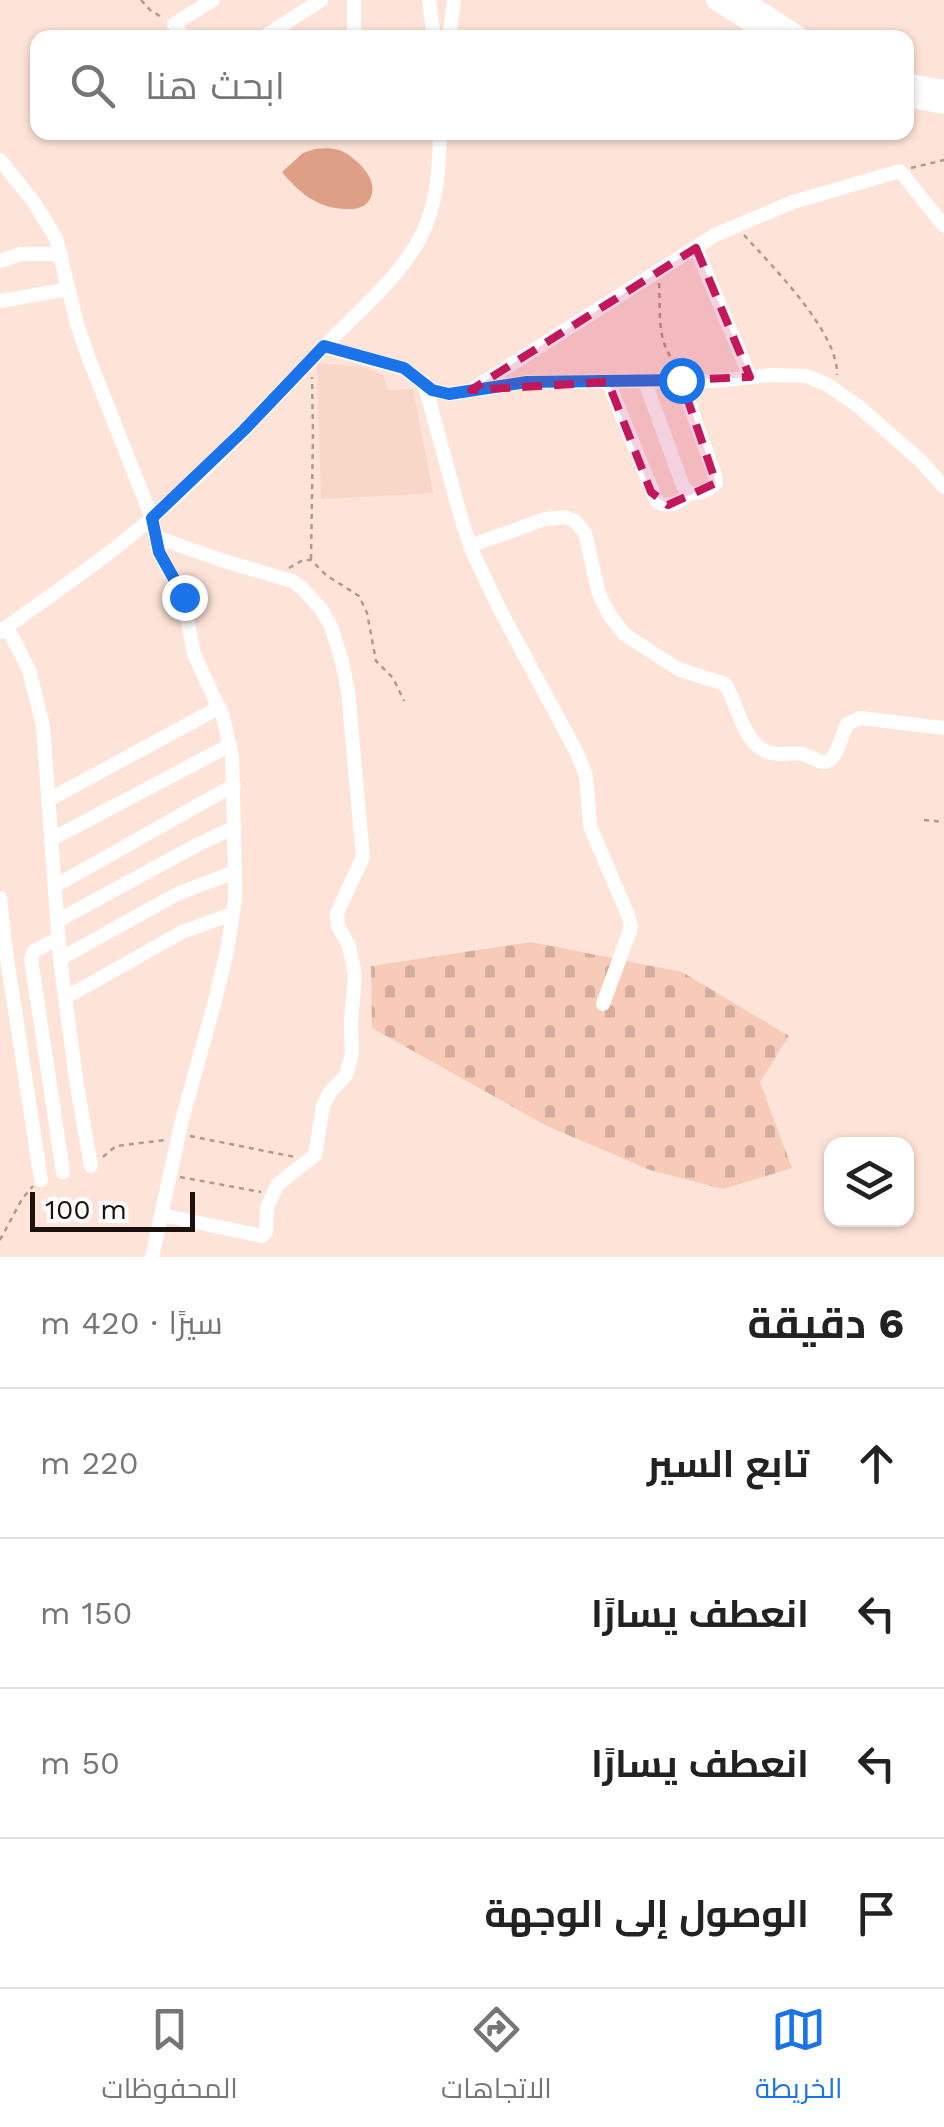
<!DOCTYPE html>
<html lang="ar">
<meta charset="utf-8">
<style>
:root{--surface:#fff;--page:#f6f6f6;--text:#222;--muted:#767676;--line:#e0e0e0;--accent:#1a73e8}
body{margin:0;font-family:"Work Sans",Cairo,sans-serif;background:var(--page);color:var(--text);direction:rtl}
.controls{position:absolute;right:30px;bottom:30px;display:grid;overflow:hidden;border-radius:20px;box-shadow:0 2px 8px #0004}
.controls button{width:90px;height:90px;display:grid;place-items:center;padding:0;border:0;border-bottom:2px solid var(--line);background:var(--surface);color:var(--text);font:50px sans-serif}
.scale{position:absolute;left:30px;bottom:25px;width:165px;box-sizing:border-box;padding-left:10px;border:5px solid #1b120e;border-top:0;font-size:28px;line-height:35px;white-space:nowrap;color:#1b120e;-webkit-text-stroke:8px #fff;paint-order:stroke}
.stop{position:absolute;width:30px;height:30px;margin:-22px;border:8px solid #1a73e8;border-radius:50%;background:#fff}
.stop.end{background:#1a73e8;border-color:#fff;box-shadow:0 2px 10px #0008}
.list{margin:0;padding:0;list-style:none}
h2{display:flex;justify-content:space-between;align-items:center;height:130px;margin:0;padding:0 40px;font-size:42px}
h2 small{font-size:32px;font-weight:400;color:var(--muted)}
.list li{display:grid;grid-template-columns:65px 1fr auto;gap:30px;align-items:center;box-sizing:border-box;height:150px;padding:0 40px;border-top:2px solid var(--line)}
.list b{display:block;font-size:38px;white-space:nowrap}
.list em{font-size:32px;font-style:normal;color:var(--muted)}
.icon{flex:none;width:55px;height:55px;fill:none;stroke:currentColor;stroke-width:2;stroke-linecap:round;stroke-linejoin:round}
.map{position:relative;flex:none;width:944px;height:1257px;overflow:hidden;direction:ltr}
.search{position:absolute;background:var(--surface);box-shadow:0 2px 8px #0004;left:30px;right:30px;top:30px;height:110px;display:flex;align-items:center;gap:25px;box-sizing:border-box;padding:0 35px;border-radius:20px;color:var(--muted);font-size:38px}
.sheet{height:730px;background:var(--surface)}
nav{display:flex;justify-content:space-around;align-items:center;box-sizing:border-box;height:140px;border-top:2px solid var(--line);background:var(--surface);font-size:28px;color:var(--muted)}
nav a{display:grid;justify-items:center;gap:5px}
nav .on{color:var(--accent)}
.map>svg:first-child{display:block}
</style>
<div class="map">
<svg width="944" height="1257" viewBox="0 0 944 1257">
<defs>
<pattern id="cemetery-stones" width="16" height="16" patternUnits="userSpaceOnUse" patternTransform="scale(2.5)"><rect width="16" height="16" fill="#f8cbb9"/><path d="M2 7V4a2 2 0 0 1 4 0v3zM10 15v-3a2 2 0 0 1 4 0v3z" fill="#d4ad9e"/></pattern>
</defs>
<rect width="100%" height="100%" fill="#fee3d8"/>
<polygon fill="#f8d6c8" points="317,363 363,367 383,375 388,390 413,389 433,493 321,499"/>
<polygon fill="url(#cemetery-stones)" points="531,942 682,972 789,1036 760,1082 792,1168 723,1189 650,1170 547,1126 372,1028 371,966"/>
<path fill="#dd9f86" d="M315,149C323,148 331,148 339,150C355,156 381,180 370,199C365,207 358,209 350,209C320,210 300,194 282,172L303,153Z"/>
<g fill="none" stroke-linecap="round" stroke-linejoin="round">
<g stroke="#ae9991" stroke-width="2.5" stroke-dasharray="5 5" stroke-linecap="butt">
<polyline points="141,0 150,10 163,18"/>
<polyline points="911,168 944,160"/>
<path d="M744,235C772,266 839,333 837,375"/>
<path d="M659,283C661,318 655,341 680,370"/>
<polyline points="311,559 313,434 312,377"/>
<polyline points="289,568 303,560 311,560 326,575 359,596 367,613 376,661 393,678 404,701"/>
<polyline points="924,820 944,822"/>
<polyline points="190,1136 295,1157"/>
<polyline points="103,1157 116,1146 165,1140"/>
<polyline points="180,1177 261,1192"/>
<polyline points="0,1240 22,1199 33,1186"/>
</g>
<g stroke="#fff" stroke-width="14">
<polyline points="354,0 354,38"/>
<polyline points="429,0 434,38"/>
<polyline points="184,38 174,24 213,0"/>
<polyline points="262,38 321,0"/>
<polyline points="449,38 454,0"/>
<polyline points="0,160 33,201 56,238 77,324 89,359 152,518 159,552 183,597 194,654 223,717 232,756 235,872 235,899 227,951 215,1001 182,1120 152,1257"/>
<polyline points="696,248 750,377"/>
<polyline points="0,261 21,254 61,254"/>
<polyline points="0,301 69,289"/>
<polyline points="324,347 403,368 432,390 449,394 527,382 715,381 771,375 807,376 828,385 858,406 920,460 944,487"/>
<polyline points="424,382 463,525 473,553 499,608 577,753 586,776 590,826 628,915 631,926 629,933 603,1004"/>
<path d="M608,382L657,502C669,508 680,503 689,493"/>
<path d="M645,382L683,486L689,493C699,494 709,491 716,483L715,476L681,381"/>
<polyline points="476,387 715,235 793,202 900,171 944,226"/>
<polyline points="156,537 221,560 292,581 301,587 321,609 331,626 342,662 348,691 363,857 337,913 338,926 349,946 355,975 351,1022 352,1054 346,1075 330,1092 323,1106 315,1155 277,1185 267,1208 266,1233 262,1236 162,1215"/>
<path d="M470,546L545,519L565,517L575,521L585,533L599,594L609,614L624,634L678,669L725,684C739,706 743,746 771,753C782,756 792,752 802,754C809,755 818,762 824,762C837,762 842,734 847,724L860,718L944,728"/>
<polyline points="7,627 29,670 43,726 60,959 77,1086 91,1166"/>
<path d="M0,632C41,602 84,573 123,542C195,485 262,411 326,345C358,311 399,279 421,236C438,203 439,169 440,132"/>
<polyline points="50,799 220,707"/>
<polyline points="52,839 230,745"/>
<polyline points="55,886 234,785"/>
<polyline points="0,898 5,945 41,1180"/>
<polyline points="57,921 197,845 235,827"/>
<polyline points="59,938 34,951 31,959 63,1172"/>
<polyline points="60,959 177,894 235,872"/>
<polyline points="65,998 182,932 232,914"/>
</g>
<g stroke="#fff" stroke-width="20">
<polyline points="716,0 773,36"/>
<polyline points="742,0 801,38"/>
<polyline points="906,83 944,90"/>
<polyline points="906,97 944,104"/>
</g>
</g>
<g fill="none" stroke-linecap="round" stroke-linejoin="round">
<polyline stroke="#1a73e8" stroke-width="12" points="184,597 159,552 152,518 244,430 324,346 404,368 432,390 449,394 527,382 681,380"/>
</g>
<path fill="#c2185b" fill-opacity="0.2" stroke="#c2185b" stroke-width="8" stroke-dasharray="20 12" stroke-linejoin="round" d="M696,248L750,377L681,380L716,483L668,505L651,492L608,382L471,390Z"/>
</svg>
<div class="controls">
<button><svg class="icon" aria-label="layers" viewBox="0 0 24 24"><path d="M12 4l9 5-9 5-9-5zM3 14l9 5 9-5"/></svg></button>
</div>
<div class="scale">100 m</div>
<div class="stop" style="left:681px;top:380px"></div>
<div class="stop end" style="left:184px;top:597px"></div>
<div class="search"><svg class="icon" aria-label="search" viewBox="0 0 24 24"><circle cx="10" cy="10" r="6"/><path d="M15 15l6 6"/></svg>ابحث هنا</div>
</div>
<section class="sheet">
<h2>6 دقيقة<small>سيرًا · 420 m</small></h2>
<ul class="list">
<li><svg class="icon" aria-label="ahead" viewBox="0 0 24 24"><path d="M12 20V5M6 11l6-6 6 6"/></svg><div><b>تابع السير</b></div><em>220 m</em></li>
<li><svg class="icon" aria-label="left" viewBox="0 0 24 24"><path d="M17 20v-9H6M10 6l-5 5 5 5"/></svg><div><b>انعطف يسارًا</b></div><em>150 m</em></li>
<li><svg class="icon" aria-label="left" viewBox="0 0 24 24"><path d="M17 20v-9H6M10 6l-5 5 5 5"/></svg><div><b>انعطف يسارًا</b></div><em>50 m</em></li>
<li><svg class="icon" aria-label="arrive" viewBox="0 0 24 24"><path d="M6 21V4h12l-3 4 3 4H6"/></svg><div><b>الوصول إلى الوجهة</b></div></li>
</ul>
</section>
<nav>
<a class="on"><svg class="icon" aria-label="map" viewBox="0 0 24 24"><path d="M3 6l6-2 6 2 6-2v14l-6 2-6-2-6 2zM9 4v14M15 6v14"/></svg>الخريطة</a>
<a><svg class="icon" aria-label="directions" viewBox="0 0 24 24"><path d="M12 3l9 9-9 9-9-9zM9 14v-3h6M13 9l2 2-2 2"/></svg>الاتجاهات</a>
<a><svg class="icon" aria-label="saved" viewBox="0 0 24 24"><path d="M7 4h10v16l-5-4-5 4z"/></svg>المحفوظات</a>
</nav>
